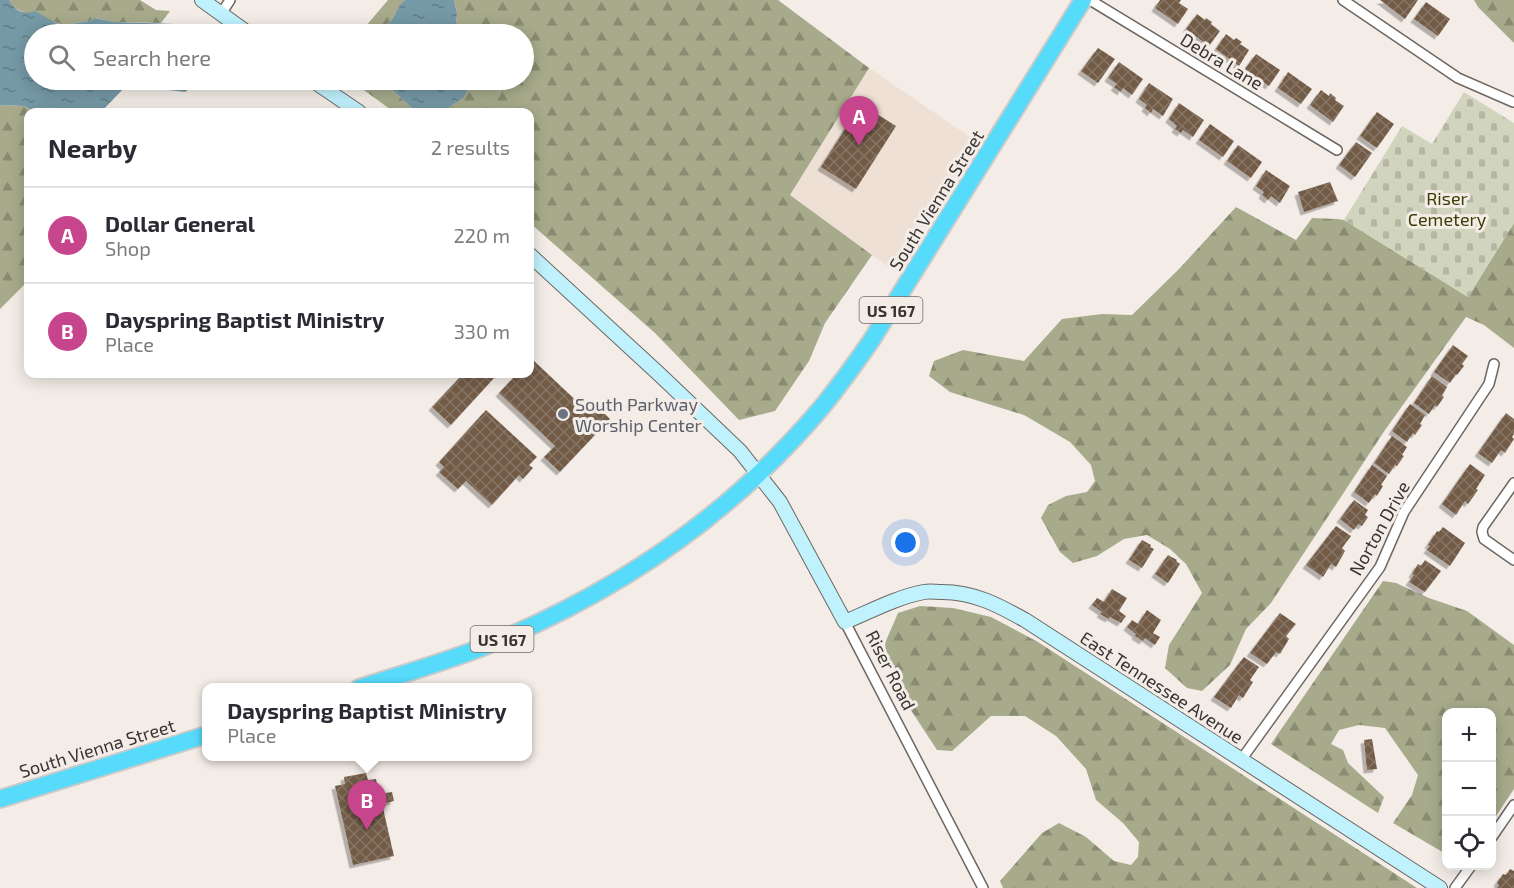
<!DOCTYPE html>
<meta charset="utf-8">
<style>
:root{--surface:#fff;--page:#f7f7f7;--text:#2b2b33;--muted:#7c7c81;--line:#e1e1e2;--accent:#c7458c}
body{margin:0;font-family:"Exo 2",sans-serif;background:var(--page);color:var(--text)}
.controls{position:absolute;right:18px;bottom:18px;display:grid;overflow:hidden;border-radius:12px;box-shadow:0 3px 15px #0003}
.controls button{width:54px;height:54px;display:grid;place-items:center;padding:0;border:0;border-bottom:2px solid var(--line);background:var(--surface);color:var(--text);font:30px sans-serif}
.you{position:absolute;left:906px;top:543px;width:21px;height:21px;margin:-15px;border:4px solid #fff;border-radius:50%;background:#1a73e8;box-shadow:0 0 0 9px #1a73e833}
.badge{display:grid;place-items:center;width:39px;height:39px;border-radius:50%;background:var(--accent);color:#fff;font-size:20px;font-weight:700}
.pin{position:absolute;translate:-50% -50px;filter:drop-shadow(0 2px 3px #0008)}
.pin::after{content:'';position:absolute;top:32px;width:21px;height:18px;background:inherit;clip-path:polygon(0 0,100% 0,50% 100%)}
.popup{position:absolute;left:202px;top:683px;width:330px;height:78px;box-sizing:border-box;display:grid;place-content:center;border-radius:12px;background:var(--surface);filter:drop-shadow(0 2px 4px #0005);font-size:20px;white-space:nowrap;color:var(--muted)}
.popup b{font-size:22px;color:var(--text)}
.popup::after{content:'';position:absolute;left:50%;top:100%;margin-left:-12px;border:12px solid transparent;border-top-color:var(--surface)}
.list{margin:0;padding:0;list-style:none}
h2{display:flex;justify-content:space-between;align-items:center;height:78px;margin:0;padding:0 24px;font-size:26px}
h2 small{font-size:20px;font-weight:400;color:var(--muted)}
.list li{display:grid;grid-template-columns:39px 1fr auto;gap:18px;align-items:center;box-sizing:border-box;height:96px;padding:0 24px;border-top:2px solid var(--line)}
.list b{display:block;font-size:22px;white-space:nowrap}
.list p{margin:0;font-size:20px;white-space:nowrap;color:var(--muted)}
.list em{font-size:20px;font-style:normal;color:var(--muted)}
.icon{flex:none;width:33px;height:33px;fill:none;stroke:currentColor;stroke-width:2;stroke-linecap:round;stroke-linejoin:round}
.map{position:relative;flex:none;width:1514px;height:888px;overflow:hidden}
.search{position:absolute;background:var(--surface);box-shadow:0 3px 15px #0003;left:24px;top:24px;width:510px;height:66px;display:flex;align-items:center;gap:15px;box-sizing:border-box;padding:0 21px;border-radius:33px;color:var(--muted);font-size:22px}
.panel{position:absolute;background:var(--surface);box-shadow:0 3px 15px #0003;left:24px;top:108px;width:510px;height:270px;border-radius:12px}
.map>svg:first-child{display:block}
</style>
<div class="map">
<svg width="1514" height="888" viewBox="0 0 1514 888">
<defs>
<pattern id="forest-firs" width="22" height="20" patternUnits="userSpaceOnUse" patternTransform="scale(1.5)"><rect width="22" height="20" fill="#a7ab8b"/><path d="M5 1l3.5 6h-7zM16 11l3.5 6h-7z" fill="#898c72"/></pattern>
<pattern id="cemetery-stones" width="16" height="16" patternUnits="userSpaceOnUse" patternTransform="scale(1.5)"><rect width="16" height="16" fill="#d2d5be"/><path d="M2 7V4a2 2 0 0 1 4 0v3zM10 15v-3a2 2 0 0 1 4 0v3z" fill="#b5b7a4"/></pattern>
<pattern id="water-ripples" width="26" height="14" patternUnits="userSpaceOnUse" patternTransform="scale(1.5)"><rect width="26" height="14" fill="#7599a6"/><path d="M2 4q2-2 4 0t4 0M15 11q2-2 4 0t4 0" fill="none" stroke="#617e88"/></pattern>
<pattern id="building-cross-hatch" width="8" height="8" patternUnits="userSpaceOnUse" patternTransform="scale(1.5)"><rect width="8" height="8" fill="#735b46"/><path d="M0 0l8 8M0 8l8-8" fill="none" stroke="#877565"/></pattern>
<filter id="shadow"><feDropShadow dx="-3.5" dy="3.5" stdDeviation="0" flood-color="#0004"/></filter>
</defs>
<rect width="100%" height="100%" fill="#f4ede7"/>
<polygon fill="#eee0d5" points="869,68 976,141 894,271 790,195"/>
<g fill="url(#forest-firs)">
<polygon points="9,0 140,0 156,10 170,11 161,23 115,22 96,18 90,21 64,25 20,11 12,6"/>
<polygon points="388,0 405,0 400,6 393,18 379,34 359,34"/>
<path d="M454,0H778L869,68L790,195L872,255L825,323L809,361L775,411L739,420L655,333L530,223V112H435C456,106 463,98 472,80H524V34H457L456,28L457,13Z"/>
<polygon points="1474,0 1514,0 1514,43 1478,7"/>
<polygon points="350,80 382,80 414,110 425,112 394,112"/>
<polygon points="0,105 24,106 37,112 28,112 28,281 0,309"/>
<polygon points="1236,207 1296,240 1312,218 1337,219 1344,220 1468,297 1514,223 1514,348 1484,325 1466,317 1385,430 1271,603 1246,629 1230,665 1202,691 1187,688 1165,668 1169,645 1202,593 1186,564 1170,549 1147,535 1124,539 1097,556 1073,563 1060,552 1041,518 1048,505 1066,496 1087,492 1095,481 1091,465 1070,442 1024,415 950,392 929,376 934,361 963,350 1024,361 1062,319 1102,314 1132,315 1179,269"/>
<polygon points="1383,581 1396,583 1429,598 1467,611 1514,645 1514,789 1492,822 1492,712 1446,712 1446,854 1393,823 1412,795 1418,775 1385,728 1359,725 1339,730 1331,744 1343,750 1348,763 1384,797 1378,813 1271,744"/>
<polygon points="920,606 953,608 991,617 1038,642 1417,888 1003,888 1000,881 1042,833 1059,823 1086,837 1114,861 1131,865 1138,857 1139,842 1123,823 1096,800 1086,769 1056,736 1025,716 991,716 952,751 937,750 905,701 887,661 885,643 898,613"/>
</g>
<polygon fill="url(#cemetery-stones)" points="1464,92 1514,123 1514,223 1468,297 1344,220 1402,126 1432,144"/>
<g fill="url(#water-ripples)">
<path d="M0,0H9C15,11 23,15 35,11L56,23L64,25L90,21L95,18L115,22L175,24L182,25L197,34H34V80H199L195,85L185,92L144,87L124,88L101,112L68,109L37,112L24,106L0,105Z"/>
<polygon points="405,0 454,0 457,13 456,28 457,34 379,34 393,18 400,5"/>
<polygon points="382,80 472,80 464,97 445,110 435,112 414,110"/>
</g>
<g fill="url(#building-cross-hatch)" filter="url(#shadow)">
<polygon points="1160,0 1181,0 1179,3 1188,9 1178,24 1155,8"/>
<polygon points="1380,0 1418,0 1405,19"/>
<polygon points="1426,2 1450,19 1438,36 1414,19"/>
<polygon points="1197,14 1205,20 1206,18 1212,22 1211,24 1220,31 1209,46 1186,29"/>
<polygon points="1226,34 1234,40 1236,38 1242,42 1240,44 1249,50 1239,66 1216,49"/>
<polygon points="1098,48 1115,59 1098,83 1081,71"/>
<polygon points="1256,54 1280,70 1269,86 1245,69"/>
<polygon points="1119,62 1143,79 1132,95 1123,88 1121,92 1114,87 1117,84 1108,78"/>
<polygon points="1288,72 1312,89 1301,104 1278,88"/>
<polygon points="1149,83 1173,99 1163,116 1153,109 1151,113 1145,108 1147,105 1139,99"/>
<polygon points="1321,90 1329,96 1330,93 1336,98 1335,100 1344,106 1333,122 1310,105"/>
<polygon points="1179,103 1204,120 1193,137 1183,130 1181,133 1175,129 1177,126 1169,119"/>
<polygon points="861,104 896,126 856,189 821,167"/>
<polygon points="1377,112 1394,124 1377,148 1360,136"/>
<polygon points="1210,124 1234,141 1223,157 1199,140"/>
<polygon points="1356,142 1372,153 1355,177 1339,165"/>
<polygon points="1238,145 1262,162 1251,178 1227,161"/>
<polygon points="1266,170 1290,186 1280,203 1271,196 1268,200 1262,195 1264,192 1256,186"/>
<polygon points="1330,182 1338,201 1304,212 1298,192"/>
<polygon points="1453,345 1468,356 1462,364 1464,366 1457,375 1456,374 1450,383 1434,372"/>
<polygon points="532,359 585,409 593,402 610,419 560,472 544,457 555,446 499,393 517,374 530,374 530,361"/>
<polygon points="463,374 488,374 494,378 451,425 432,407"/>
<polygon points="1432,376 1447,387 1442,396 1444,397 1437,407 1435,405 1429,414 1414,403"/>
<polygon points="1410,404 1425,415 1420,424 1422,425 1415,435 1413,433 1407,442 1392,431"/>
<polygon points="486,410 537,457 529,465 533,468 523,479 519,475 492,505 466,481 458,489 439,472 444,467 439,462"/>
<polygon points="1506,413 1514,419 1514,434 1512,437 1514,439 1505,453 1501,450 1492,463 1478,453"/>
<polygon points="1392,436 1407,447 1402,455 1404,456 1397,466 1395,465 1389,474 1374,463"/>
<polygon points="1470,464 1485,475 1476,489 1478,490 1468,504 1465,501 1456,515 1442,504"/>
<polygon points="1372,465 1387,476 1381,485 1383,486 1377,496 1375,494 1369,503 1354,492"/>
<polygon points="1354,500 1368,510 1365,515 1368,517 1362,526 1358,524 1354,530 1340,519"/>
<polygon points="1336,526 1351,536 1342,548 1345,551 1336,567 1331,564 1323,577 1306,565"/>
<polygon points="1443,527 1465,543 1450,566 1427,550 1430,546 1428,545 1437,531 1439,532"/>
<polygon points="1142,540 1151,545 1150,547 1154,549 1142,568 1129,560"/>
<polygon points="1168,555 1177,560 1176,561 1180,564 1168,583 1155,574"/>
<polygon points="1425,560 1441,571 1425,592 1409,582 1414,575 1412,574 1418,564 1421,566"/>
<polygon points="1112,589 1127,598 1119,611 1126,616 1121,623 1110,617 1109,619 1100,614 1102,612 1092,605 1097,598 1104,602"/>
<polygon points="1147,610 1161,620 1153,633 1160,637 1155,645 1145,638 1143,641 1135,636 1136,634 1127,627 1132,620 1138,624"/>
<polygon points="1280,613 1296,624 1286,636 1289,639 1280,654 1276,652 1267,664 1250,653"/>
<polygon points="1244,657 1259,667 1250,680 1253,682 1243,698 1239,695 1231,708 1214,697"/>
<polygon points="1372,739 1377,769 1367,770 1364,740"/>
<polygon points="366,773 368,780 376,779 379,794 392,792 394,801 382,804 394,856 353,865 335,786 345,784 344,777"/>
<polygon points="1510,869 1514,871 1514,888 1497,888 1499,885 1497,883 1503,874 1506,875"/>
</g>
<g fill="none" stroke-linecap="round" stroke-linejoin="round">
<g stroke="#6d6762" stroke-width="12">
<g id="minor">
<polyline points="1090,0 1337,150"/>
<polyline points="1343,0 1458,78 1513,102"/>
<polyline points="221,14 230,0"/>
<polyline points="1514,483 1483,527 1482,532 1484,539 1514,560"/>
<polyline points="845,622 983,888"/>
<polyline points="1241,760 1380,567 1404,512 1489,384 1494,364"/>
<polyline points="1492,837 1514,805"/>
<polyline points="1455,888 1471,866"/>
</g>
</g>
<g stroke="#6d6762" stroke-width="16">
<g id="secondary">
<polyline points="202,0 249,34"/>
<polyline points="312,80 359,112"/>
<path d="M530,255L659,374L740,451L780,502L845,622C871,611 897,597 924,592C930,591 936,592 942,592C974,592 998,605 1025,620L1440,888"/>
</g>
</g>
<g stroke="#cbcaca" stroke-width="20">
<g id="trunk">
<path d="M359,688C402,674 446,662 488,645C618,592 731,515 822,407C839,386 855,364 871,341L1083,0"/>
<polyline points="0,799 206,735"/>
</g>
</g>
<use href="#minor" stroke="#fff" stroke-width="9"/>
<use href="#secondary" stroke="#c0f2fe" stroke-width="14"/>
<use href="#trunk" stroke="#57dbfb" stroke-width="16"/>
</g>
<circle fill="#6b7280" stroke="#f4ede7" stroke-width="2" cx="563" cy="414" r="6"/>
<g text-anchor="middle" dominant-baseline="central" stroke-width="6" stroke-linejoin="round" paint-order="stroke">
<g fill="#f4ede7" stroke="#706c68" stroke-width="1.5">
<rect x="859.5" y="297" width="63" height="26" rx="4.5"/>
<rect x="470.5" y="626" width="63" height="26" rx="4.5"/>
</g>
<g font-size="16" font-weight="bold" fill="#373432">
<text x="891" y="310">US 167</text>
<text x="502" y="639">US 167</text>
</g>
<g font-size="18" fill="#373432" stroke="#f4ede7">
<text transform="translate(1222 61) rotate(31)">Debra Lane</text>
<text transform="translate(936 200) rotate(-58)">South Vienna Street</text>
<text transform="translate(1379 528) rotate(-61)">Norton Drive</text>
<text transform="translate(891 670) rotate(63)">Riser Road</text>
<text transform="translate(1162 687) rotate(33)">East Tennessee Avenue</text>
<text transform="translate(97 748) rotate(-17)">South Vienna Street</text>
</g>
<g font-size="18" fill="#3b3e05" stroke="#f4ede7">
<text x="1447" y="198">Riser<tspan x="1447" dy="21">Cemetery</tspan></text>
</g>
<g font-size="18" fill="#5b616d" stroke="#f4ede7" text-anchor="start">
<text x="575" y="404">South Parkway<tspan x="575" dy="21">Worship Center</tspan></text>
</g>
</g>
</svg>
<div class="controls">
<button>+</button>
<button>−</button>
<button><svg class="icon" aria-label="locate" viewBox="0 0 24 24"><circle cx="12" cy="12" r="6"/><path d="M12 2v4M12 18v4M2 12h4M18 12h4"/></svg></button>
</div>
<div class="you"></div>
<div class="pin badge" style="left:859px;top:146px">A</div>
<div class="pin badge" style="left:367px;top:830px">B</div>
<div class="popup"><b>Dayspring Baptist Ministry</b>Place</div>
<div class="search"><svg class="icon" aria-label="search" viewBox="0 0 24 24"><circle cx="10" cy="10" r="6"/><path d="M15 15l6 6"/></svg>Search here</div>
<section class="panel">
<h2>Nearby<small>2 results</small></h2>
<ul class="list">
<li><span class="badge">A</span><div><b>Dollar General</b><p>Shop</p></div><em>220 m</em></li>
<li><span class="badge">B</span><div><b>Dayspring Baptist Ministry</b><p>Place</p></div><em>330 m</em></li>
</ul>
</section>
</div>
